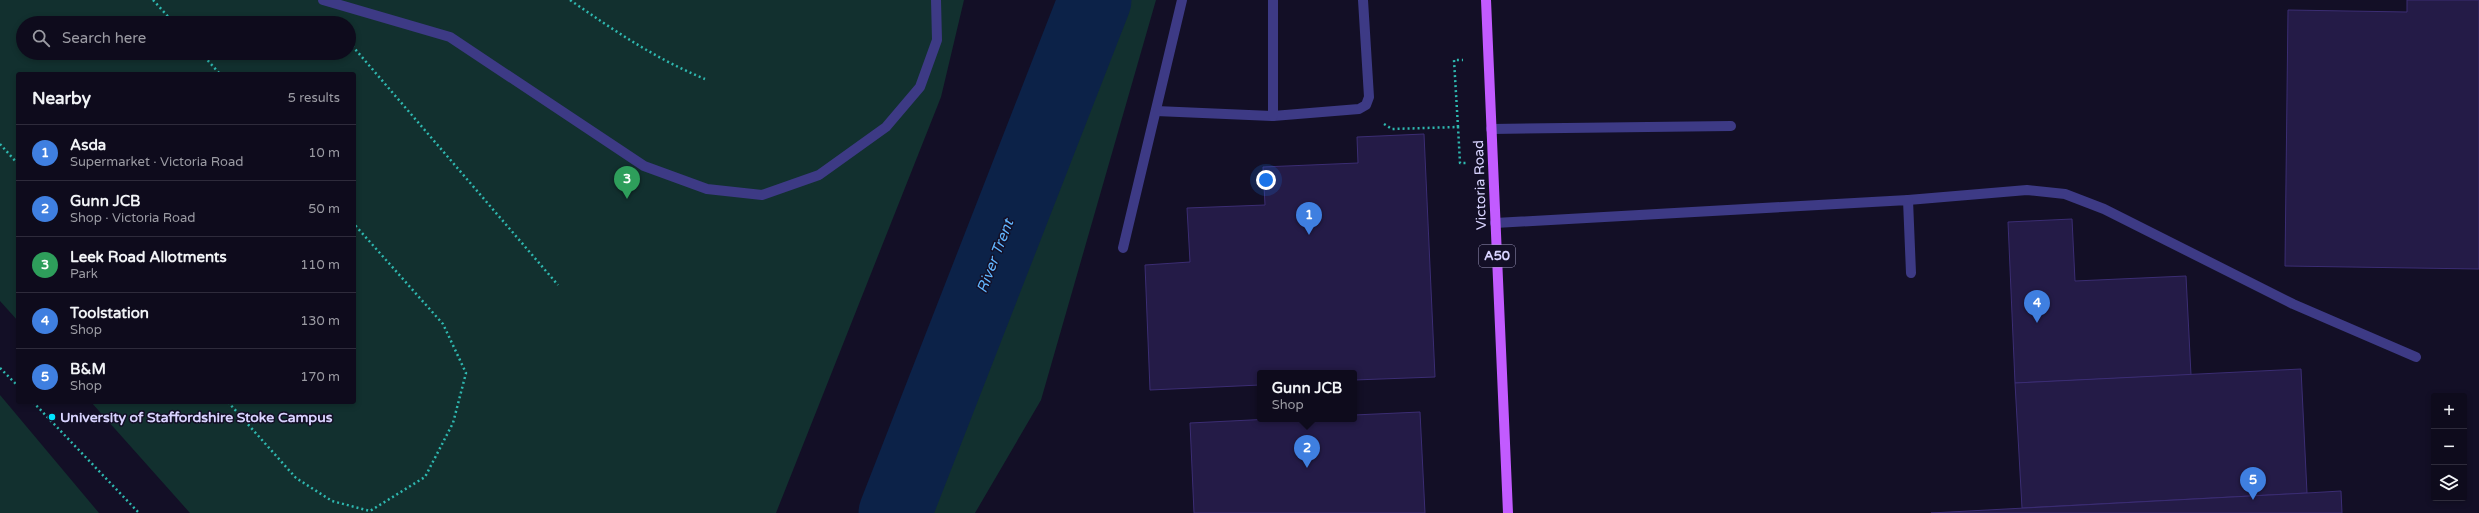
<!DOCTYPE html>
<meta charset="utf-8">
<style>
:root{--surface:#0e0b1c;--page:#171425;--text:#f1f3f6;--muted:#9b9ba3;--line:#2e2b3b;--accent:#00e5ff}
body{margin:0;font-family:"Varela Round",sans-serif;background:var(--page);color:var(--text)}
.controls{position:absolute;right:12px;bottom:12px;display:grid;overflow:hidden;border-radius:4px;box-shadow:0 2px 6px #0003}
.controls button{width:36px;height:36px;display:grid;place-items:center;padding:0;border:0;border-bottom:1px solid var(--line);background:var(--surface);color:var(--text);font:20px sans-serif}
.you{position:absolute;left:1266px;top:180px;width:14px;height:14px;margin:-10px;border:3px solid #fff;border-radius:50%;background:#1a73e8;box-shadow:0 0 0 6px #1a73e833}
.badge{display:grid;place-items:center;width:26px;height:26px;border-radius:50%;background:var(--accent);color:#fff;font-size:13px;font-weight:700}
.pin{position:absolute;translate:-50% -33px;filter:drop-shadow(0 1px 2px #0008)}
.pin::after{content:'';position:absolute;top:21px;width:14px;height:12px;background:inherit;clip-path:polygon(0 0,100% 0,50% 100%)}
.popup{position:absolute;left:1257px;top:370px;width:100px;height:52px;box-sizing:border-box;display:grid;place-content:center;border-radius:4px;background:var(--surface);filter:drop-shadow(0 1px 3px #0005);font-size:13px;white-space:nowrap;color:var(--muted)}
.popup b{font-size:15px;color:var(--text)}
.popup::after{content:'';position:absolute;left:50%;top:100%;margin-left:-8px;border:8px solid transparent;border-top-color:var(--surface)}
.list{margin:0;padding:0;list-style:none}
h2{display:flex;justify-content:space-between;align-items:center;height:52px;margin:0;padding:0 16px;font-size:17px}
h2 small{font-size:13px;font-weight:400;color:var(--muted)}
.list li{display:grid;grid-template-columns:26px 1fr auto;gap:12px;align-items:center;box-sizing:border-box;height:56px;padding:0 16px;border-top:1px solid var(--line)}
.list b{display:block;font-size:15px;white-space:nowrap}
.list p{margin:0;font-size:13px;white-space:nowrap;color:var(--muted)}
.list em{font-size:13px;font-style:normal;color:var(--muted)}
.icon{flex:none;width:22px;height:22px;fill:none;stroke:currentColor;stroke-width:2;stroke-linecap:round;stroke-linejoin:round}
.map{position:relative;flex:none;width:2479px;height:513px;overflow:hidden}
.search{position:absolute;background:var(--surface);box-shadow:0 2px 6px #0003;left:16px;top:16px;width:340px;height:44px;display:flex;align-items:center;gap:10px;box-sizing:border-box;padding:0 14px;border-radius:22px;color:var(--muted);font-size:15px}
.panel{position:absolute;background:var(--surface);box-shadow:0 2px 6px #0003;left:16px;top:72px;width:340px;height:332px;border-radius:4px}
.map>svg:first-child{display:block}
</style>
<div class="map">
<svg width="2479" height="513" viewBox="0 0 2479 513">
<rect width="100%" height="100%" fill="#130f26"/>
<g fill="#12302f" fill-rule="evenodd">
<path d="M0,0H964L941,97L776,513H190L91,402H354V74H18V321L0,301ZM23,23H349V53H23Z"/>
<polygon points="1114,0 1156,0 1041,400 975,513 919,513 990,358"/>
<polygon points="0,395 99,513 0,513"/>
</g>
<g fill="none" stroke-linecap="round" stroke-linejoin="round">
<polyline stroke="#0c2248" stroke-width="73" points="895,513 1095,0"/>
</g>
<g fill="#241b47" stroke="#3b2d73">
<polygon points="2407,0 2479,0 2479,269 2285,266 2288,10 2407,12"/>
<polygon points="1424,134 1435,377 1354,380 1354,373 1260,373 1260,385 1150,390 1145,265 1190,262 1187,208 1265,205 1263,167 1358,163 1357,137"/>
<polygon points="2072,219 2075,281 2186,276 2191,375 2015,383 2008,222"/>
<polygon points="2301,369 2307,493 2022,508 2015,383"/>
<polygon points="1420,412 1425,513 1194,513 1190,423 1271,419 1354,419 1354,415"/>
<polygon points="2341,491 2342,513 1931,513 2307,493"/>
</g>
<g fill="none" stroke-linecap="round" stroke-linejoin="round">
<g stroke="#2fb8b0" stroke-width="2.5" stroke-dasharray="2 3" stroke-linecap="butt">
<polyline points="153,0 174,23"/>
<path d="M570,0C615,31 654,58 705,79"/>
<polyline points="349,42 558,285"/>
<polyline points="201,53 220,74"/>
<polyline points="1384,124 1392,129 1458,127 1460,163 1466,163"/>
<polyline points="1458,127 1454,60 1463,60"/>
<polyline points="0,144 18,164"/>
<polyline points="0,368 18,386"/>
<polyline points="33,402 139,513"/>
<polyline points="228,402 296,478 332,501 370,511 425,477 453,423 466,373 443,324 354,224"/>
</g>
<g stroke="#3d3a85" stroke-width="10">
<polyline points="323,0 450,37 644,166 707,189 762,195 819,175 886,127 920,87 937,40 936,0"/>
<polyline points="1156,111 1273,116 1359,109 1366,105 1369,97 1363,0"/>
<polyline points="1273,116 1273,0"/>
<polyline points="1491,129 1731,126"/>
<polyline points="1908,200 2027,190 2065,194 2104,209 2293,304 2416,357"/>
<polyline points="1495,223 1908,200 1911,273"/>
<polyline points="1123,248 1182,0"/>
</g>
<polyline stroke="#c25bff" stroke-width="10" points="1486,0 1508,513"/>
</g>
<circle fill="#00e5ff" stroke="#130f26" stroke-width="1.5" cx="52" cy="417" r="4"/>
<g text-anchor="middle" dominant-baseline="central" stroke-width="3" stroke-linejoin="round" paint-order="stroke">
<rect fill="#130f26" stroke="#9e99be" stroke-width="1" x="1479" y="245" width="36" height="22" rx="3"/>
<g font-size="13" font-weight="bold" fill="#d9d4ff">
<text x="1497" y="256">A50</text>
</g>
<g font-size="14" fill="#d9d4ff" stroke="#130f26">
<text transform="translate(1480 185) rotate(-92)">Victoria Road</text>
</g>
<g font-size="14" font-weight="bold" fill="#d9d4ff" stroke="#130f26" text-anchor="start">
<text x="60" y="417">University of Staffordshire Stoke Campus</text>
</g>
<g font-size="15" font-style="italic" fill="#62b6ff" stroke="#130f26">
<text transform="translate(995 256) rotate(-69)">River Trent</text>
</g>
</g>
</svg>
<div class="controls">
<button>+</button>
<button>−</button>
<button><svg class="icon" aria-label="layers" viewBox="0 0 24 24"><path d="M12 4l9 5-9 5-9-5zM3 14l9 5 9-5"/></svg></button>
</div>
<div class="you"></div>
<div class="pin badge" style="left:1309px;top:235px;background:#3f7fe0">1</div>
<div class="pin badge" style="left:1307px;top:468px;background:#3f7fe0">2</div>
<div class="popup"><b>Gunn JCB</b>Shop</div>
<div class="pin badge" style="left:627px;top:199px;background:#2e9e5b">3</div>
<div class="pin badge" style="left:2037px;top:323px;background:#3f7fe0">4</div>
<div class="pin badge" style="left:2253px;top:500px;background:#3f7fe0">5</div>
<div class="search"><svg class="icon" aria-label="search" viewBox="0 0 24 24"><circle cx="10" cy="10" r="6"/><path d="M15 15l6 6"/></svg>Search here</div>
<section class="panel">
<h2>Nearby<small>5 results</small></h2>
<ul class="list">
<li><span class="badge" style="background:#3f7fe0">1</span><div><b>Asda</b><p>Supermarket · Victoria Road</p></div><em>10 m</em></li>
<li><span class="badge" style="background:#3f7fe0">2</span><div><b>Gunn JCB</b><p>Shop · Victoria Road</p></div><em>50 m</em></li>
<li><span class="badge" style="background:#2e9e5b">3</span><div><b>Leek Road Allotments</b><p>Park</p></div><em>110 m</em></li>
<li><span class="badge" style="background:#3f7fe0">4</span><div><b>Toolstation</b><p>Shop</p></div><em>130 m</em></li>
<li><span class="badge" style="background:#3f7fe0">5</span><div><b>B&amp;M</b><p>Shop</p></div><em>170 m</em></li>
</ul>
</section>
</div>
